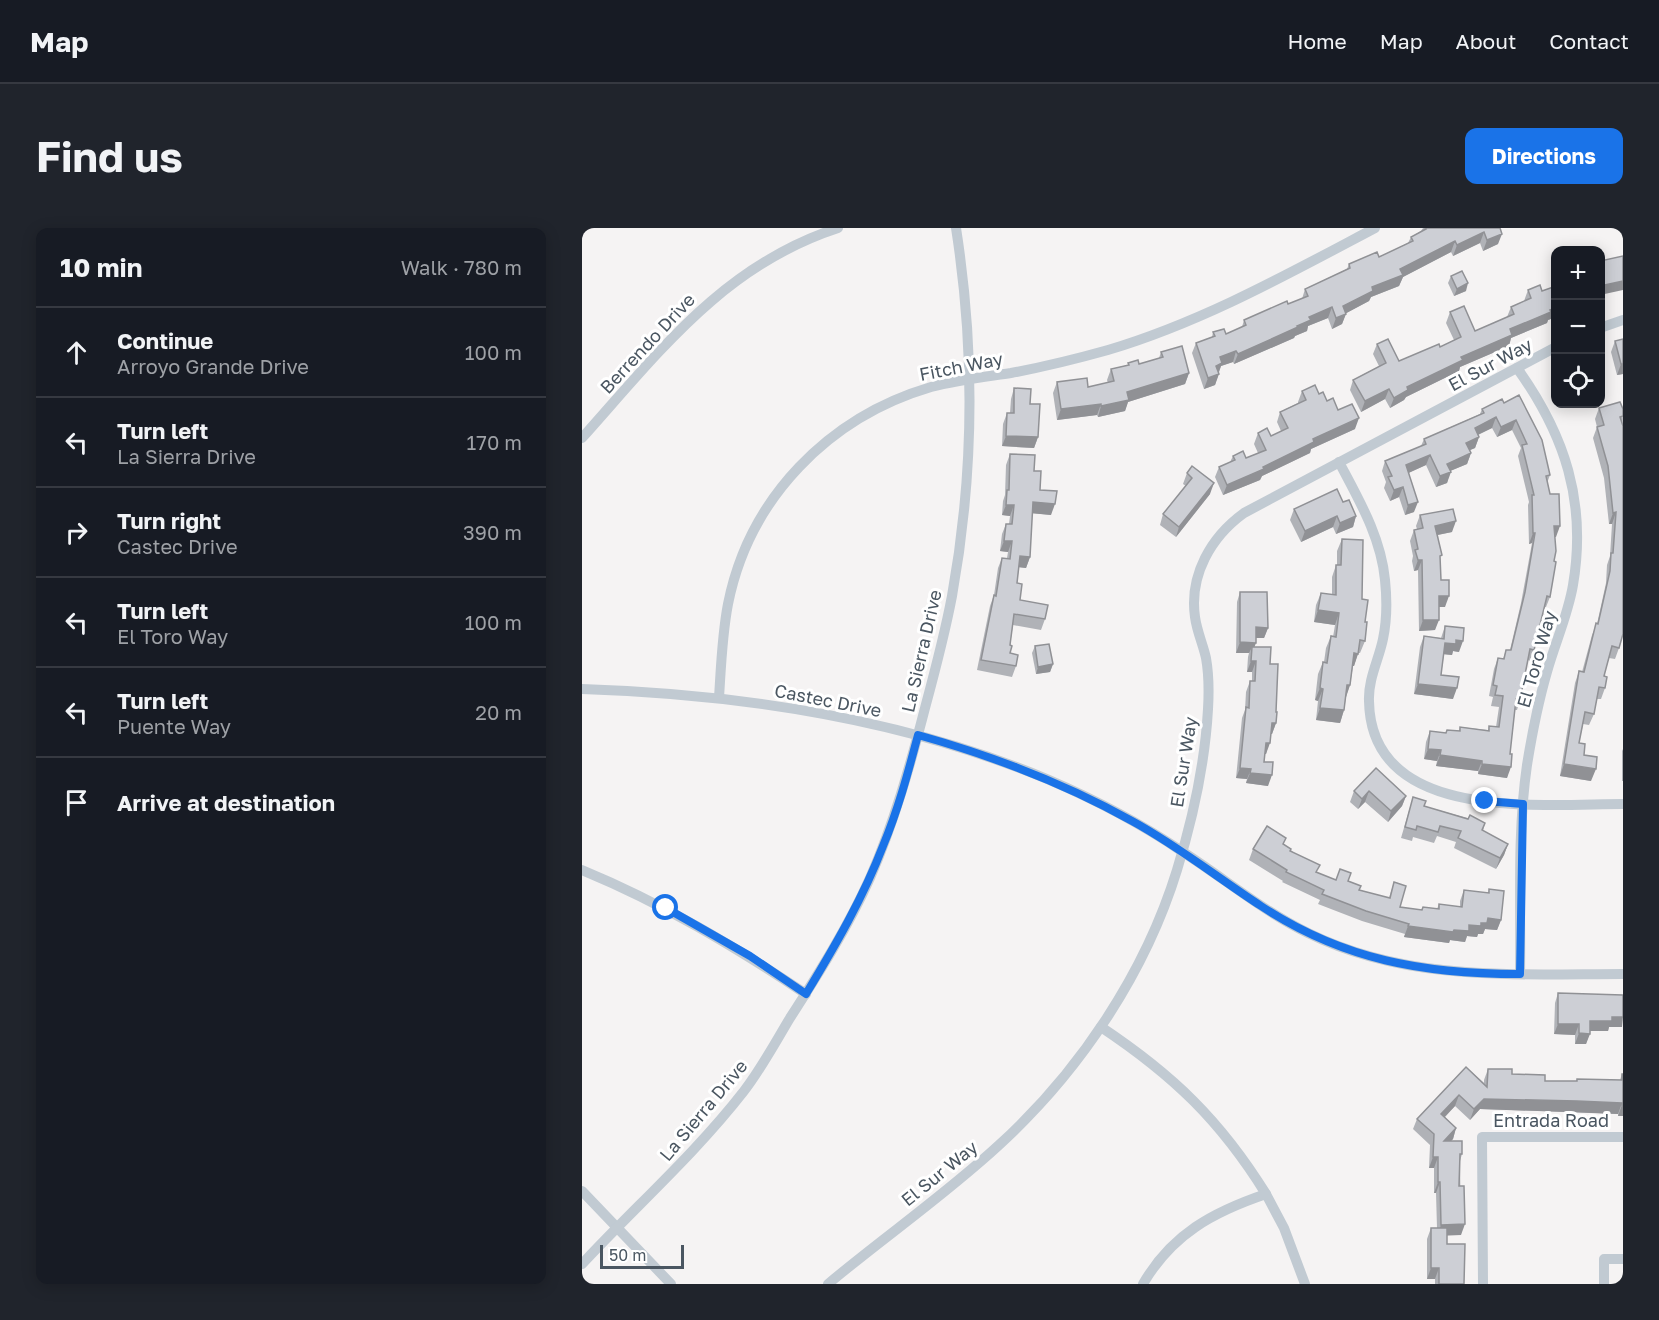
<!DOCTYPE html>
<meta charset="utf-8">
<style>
:root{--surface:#171b24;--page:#20242c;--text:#f1f3f6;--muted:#9ea1a6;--line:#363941;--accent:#1a73e8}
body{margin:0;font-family:"Golos Text",sans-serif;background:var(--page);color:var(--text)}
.controls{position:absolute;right:18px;top:18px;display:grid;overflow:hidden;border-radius:12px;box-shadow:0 3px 15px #0003}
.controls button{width:54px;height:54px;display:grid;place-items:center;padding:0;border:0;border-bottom:2px solid var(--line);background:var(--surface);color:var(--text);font:30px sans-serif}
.scale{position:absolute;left:18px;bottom:15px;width:84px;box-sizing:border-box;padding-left:6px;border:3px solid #4a5661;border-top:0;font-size:16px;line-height:21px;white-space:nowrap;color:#4a5661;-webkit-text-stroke:4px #fff;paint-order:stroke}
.stop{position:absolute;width:18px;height:18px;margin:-14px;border:4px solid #1a73e8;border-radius:50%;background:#fff}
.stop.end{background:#1a73e8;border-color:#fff;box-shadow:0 2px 6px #0008}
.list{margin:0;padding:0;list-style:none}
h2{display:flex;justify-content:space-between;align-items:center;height:78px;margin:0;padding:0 24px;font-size:26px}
h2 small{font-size:20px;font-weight:400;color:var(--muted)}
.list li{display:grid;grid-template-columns:39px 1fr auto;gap:18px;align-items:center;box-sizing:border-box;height:90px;padding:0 24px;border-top:2px solid var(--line)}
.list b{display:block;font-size:22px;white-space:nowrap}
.list p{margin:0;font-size:20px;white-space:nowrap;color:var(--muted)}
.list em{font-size:20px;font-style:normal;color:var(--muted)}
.icon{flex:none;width:33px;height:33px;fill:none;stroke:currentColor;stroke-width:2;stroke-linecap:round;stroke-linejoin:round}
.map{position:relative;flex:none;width:1041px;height:1056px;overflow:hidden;border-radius:12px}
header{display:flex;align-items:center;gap:36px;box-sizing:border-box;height:84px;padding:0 30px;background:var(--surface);border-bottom:2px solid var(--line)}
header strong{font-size:28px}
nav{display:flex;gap:33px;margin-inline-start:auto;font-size:21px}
.intro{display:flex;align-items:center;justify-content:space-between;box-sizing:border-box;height:144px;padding:0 36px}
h1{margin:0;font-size:42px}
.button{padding:15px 27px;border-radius:12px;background:var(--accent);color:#fff;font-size:21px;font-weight:700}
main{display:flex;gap:36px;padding:0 36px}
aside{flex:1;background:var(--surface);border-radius:12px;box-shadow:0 3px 15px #0003}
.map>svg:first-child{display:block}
</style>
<header>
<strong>Map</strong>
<nav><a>Home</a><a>Map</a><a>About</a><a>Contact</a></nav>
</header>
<div class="intro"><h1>Find us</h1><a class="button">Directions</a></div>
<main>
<aside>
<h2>10 min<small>Walk · 780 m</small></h2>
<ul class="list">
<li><svg class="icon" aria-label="ahead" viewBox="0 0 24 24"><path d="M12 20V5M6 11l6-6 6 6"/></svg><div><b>Continue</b><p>Arroyo Grande Drive</p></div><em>100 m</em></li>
<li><svg class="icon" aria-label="left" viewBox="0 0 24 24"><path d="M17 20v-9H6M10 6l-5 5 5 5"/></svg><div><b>Turn left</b><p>La Sierra Drive</p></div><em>170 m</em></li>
<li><svg class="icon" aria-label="right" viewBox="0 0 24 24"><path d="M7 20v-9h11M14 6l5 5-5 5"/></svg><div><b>Turn right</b><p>Castec Drive</p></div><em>390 m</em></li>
<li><svg class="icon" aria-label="left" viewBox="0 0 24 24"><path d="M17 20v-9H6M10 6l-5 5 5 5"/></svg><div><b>Turn left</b><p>El Toro Way</p></div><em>100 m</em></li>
<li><svg class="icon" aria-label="left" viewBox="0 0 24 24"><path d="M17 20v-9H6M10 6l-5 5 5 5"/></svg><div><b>Turn left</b><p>Puente Way</p></div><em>20 m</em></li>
<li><svg class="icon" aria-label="arrive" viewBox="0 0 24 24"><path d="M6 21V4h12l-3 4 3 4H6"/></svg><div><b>Arrive at destination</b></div></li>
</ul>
</aside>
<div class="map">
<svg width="1041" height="1056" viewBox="0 0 1041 1056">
<rect width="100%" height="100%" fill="#f5f3f3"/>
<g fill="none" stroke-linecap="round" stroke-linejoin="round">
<g stroke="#c1cad2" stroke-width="10">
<polyline points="1018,100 1041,92"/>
<path d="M935,140C983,207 1005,274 991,357C986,387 973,415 965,444C956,475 950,506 945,537C935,606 939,677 938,746"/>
<path d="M0,210C77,124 142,37 256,0"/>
<path d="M757,234C777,272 799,309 803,352C805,371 805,392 801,411C797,431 786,451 787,473C789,595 958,576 1041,576"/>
<path d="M0,461C158,466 318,490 465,551C512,571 558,595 601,624C643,651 681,683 726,705C825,754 934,746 1041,746"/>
<path d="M137,470C139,439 140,407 146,376C167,270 247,189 349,159C375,152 402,149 429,145C461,139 494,131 526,122C620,94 706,46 793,0"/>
<path d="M0,642C80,675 152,718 224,766"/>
<path d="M519,799C591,847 638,892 684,966"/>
<polyline points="0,963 89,1056"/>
<path d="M0,1036C54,978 113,926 162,863C179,841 193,815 208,790C237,745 266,699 288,650C312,595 328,538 343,480C353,443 363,405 370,368C392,246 393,122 374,0"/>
<path d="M246,1056C302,1009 363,967 417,917C497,844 563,746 595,642C611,590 623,535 626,481C627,464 627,447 624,430C621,416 615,404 613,389C607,347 629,309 662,285L974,119"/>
<path d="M561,1056C590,1006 631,984 684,966L702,1000L723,1056"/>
<polyline points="901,1056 900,909 1041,909"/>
<polyline points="1022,1056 1022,1031 1041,1031"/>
</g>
</g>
<g fill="#b0b2b7">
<polygon points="841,0 918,0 916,16 901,23 898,15 871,28 869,24 821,49 817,58 789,69 787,73 764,85 760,96 750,101 746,90 726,98 725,103 713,108 712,110 652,136 651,134 639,138 633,157 622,161 610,125 614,115 630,109 631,104 644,106 660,99 662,92 720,71 723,61 765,41 767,36 797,29 826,15 829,9 839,3"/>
<polygon points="869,48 884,63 872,68 866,55"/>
<polygon points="974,58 974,89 966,92 965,95 929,110 927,118 878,139 877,143 824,169 822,172 808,180 803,171 779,184 768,162 771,152 797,138 791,126 795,116 817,133 858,119 872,112 864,95 868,84 893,103 925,89 929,79 942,73 946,62 960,63"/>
<polygon points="1041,111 1041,146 1035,147 1029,124 1033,113"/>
<polygon points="579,124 607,145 603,156 546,174 543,183 516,189 515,187 475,192 471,165 475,154 506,159 526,155 525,152 529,141 546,137 546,135 557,136 577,130"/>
<polygon points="432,160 448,176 456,209 452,220 420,218 421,196 425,185 428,185 429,171"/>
<polygon points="720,163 737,166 756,182 773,201 729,221 728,225 680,248 678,252 641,267 633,249 637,239 648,234 651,228 664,230 676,225 672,216 676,205 689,208 699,203 695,194 698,184 716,175 716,174"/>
<polygon points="937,167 968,247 965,255 974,309 973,309 968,369 964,379 962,379 952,422 948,433 946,432 938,472 935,482 933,482 925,550 896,546 896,543 854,538 855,533 842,531 844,514 848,503 864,505 865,502 877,503 878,499 906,502 907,498 914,499 917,479 909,478 911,469 907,468 912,441 916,430 921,431 924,422 928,422 939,375 950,315 947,316 946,277 947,274 936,228 939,220 930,202 915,209 910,200 896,207 897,209 893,220 888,222 889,225 885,236 868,243 865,255 854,259 844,237 826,245 832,284 823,287 817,269 808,273 802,260 804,254 800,243 803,233 839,218 842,211 898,186 900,181 922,175"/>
<polygon points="1017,180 1041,181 1037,420 1033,431 1027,430 1022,448 1023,460 1019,471 1014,471 1012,486 1007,497 1001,496 997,515 1009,553 978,548 993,455 997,443 1000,444 1010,407 1015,396 1024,355 1025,337 1028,328 1030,296 1027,296 1022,250 1011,210 1015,199 1013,191"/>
<polygon points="428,226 452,243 458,262 469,287 450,285 448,329 444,340 437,339 435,355 438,372 463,391 459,402 431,397 428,417 428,425 434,438 430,449 395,442 408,378 412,367 416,340 420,330 425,330 426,324 418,323 420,306 424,296 427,296 428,288 420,287 421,273 423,267 424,237"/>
<polygon points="605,245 628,266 594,309 578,297 581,286 604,258 601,256"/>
<polygon points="761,274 774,288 771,299 754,306 751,299 719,314 708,292 712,281"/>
<polygon points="838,287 870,304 856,307 858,332 859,352 863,379 857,379 853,402 837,403 836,342 832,343 830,333 831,328 828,313 832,302 835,301 834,298"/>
<polygon points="760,311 780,371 783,394 783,413 778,425 776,425 772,438 771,438 768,457 764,469 762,482 758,495 734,492 736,473 733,472 736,446 741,434 742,434 744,420 749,408 751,409 753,397 732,394 734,377 739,365 750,367 750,349 754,337 755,337 755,323"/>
<polygon points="658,364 686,400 682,410 674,410 672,419 688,436 694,484 694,495 690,506 689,506 684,526 683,526 682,534 686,558 664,555 665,551 654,550 660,490 663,482 664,464 668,453 670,453 670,444 665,444 666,429 667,425 654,425 655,374"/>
<polygon points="863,398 877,424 871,423 870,427 862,426 859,447 871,471 832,466 838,419 842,408 859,410"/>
<polygon points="453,418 471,436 468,444 454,446 450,425"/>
<polygon points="1041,521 1041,553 1040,553 1040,523"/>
<polygon points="794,540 824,568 820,578 806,594 783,574 776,581 768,574 772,563"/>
<polygon points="831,569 842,578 903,595 901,603 926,616 922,627 914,641 872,620 874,614 855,608 852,615 831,609 830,613 819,610"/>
<polygon points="702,616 735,645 754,652 767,653 777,662 807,670 812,654 818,679 839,682 841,679 855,681 857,676 878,679 878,673 882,662 906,665 907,661 919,692 915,702 903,701 901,706 896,706 895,709 885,708 883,714 868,712 867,715 822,709 823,706 780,693 736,676 738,672 700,654 701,653 667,632 671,621"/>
<polygon points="976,765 1040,799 1027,799 1026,803 1008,803 1004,816 993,816 993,807 972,806 973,775"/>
<polygon points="884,839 902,855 902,852 906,841 963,853 994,853 995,851 1038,852 1040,846 1041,846 1041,888 1036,888 1036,886 991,884 898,881 888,892 873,878 863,889 874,900 871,911 869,913 880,926 878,933 879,1007 865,1007 865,1016 882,1056 853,1056 853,1051 845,1051 845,1011 849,1000 855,1000 854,965 852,965 852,940 847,940 848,917 831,901 835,891"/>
</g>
<g fill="#909195">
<polygon points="902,4 898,15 871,28 875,17"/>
<polygon points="920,6 916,16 901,23 905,12"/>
<polygon points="873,13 869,24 821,49 817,58 789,69 787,73 759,88 764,86 760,96 750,101 754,90 761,78 818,41"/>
<polygon points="1041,53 1041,62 1018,67 1018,58"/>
<polygon points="886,55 884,63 872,68 875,61"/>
<polygon points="750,79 746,90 726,98 725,103 713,108 712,110 652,136 656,126 715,98 727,89"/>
<polygon points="974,80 974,89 966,92 965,95 929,110 927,118 878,139 877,143 824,169 822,172 808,180 812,170 825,159 928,101 968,82"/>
<polygon points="654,123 651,134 639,138 636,146 630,148 638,129"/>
<polygon points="1039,136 1041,136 1041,146 1035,147"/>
<polygon points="607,145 603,156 546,174 543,183 516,189 519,178 545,164"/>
<polygon points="637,146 633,157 622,161 626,150"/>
<polygon points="807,161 803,171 779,184 783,173"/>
<polygon points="519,176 515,187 475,192 479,181"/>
<polygon points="995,176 1001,176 993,179"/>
<polygon points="914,189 910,200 889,210 893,200"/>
<polygon points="777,190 773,201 729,221 728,225 680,248 678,252 641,267 645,257 681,239 731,211"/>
<polygon points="934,192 930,202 915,209 919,199"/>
<polygon points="424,208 456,209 452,220 420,218"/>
<polygon points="897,209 893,220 881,225 884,215"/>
<polygon points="889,225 885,236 861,246 865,236"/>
<polygon points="848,227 844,237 820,248 824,237"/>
<polygon points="869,244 865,255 854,259 858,248"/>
<polygon points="632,255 628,266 594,309 597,299"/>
<polygon points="821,259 817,269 808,273 812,262"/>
<polygon points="451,274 473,276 469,287 447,285"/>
<polygon points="836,274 832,284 823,287 826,277"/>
<polygon points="424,277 432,277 428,288 420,287"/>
<polygon points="1034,284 1030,296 1027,296 1031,285"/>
<polygon points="755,288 751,299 719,314 723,303"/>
<polygon points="774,288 771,299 754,306 758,295"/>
<polygon points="874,293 870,304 850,308 853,298"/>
<polygon points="972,298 978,298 974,309 969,309"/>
<polygon points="951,305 953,305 950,315 947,316"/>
<polygon points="422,313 430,313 426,324 418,323"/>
<polygon points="438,328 448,329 444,340 435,339"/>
<polygon points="836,332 840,332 836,342 832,343"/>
<polygon points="857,368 867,368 863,379 853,379"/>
<polygon points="736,382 757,385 753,397 732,394"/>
<polygon points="841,392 857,392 853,402 837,403"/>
<polygon points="674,399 686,400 682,410 670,410"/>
<polygon points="874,412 881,413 877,424 871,423 870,427 859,426 863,415"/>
<polygon points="658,414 674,415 670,425 670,419 667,425 654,425"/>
<polygon points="772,425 776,426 772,438 768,438"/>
<polygon points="669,433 674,433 670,444 665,444"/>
<polygon points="471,436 468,444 454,446 456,439"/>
<polygon points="836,456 875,460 871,471 832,466"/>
<polygon points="765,457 768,457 764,469"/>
<polygon points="738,460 741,461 736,473 733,472"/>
<polygon points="738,480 762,482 758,495 734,492"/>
<polygon points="690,495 694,495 690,506 687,506"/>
<polygon points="684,515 688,515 684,526 680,526"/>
<polygon points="846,521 859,522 855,533 842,531"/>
<polygon points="858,527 900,533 896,543 854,538"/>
<polygon points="900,536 929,539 925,550 896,546"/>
<polygon points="982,536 1014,541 1009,553 978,548"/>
<polygon points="658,540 669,541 665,551 654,550"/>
<polygon points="668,545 690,547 686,558 664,555"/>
<polygon points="787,563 783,574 776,581 780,571"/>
<polygon points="824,568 820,578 806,594 809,583"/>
<polygon points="926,616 922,627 914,641 918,630"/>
<polygon points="906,690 919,692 915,702 903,701 901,706 896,706 895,709 885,708 883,714 868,712 867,715 822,709 826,698 872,702 899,695"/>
<polygon points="1030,789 1041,789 1040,799 1027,799 1026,803 1004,803 1008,793"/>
<polygon points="976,796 997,796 993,807 972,806"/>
<polygon points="997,805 1008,806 1004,816 993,816"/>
<polygon points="877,867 873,878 855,897 859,886"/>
<polygon points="902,871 995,873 1040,875 1036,886 898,881 888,892 892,881"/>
<polygon points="1040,877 1041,877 1041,888 1036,888"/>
<polygon points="874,900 871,911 858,924 862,913"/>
<polygon points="851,929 856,929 852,940 847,940"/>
<polygon points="856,954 858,954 854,965 852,965"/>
<polygon points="883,996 879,1007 855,1008 859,997"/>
<polygon points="849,1040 857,1040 853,1051 845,1051"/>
</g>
<g fill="#cdcfd5" stroke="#909195" stroke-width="1.5">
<polygon points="843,0 918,0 920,6 905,12 902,4 875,17 873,13 818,41 821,47 790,59 791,63 761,78 764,86 754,90 750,79 727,89 729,92 715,98 716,99 656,126 654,123 638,129 640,135 634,138 637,146 626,150 614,115 633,108 631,104 642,101 644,106 664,97 662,92 705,73 706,76 726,68 723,61 768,40 767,36 795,24 797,29 831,13 829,9 844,1"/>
<polygon points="1041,28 1041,53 1018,58 1018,33"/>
<polygon points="880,43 886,55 875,61 869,48"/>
<polygon points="958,57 960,63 974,58 974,80 968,82 969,84 928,101 930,107 879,129 881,132 825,159 826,162 812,170 807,161 783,173 771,152 804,135 795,116 806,111 817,133 857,116 858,119 879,109 868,84 882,78 893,103 932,86 929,79 949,70 946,62"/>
<polygon points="1041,111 1041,136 1039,136 1033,113"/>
<polygon points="600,118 607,145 545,164 547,172 519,178 519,176 479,181 475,154 505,150 506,159 532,153 529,141 547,137 546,135 556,132 557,136 581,129 579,124"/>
<polygon points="1018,143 1022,151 1018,152"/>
<polygon points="733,157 737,166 741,164 745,173 751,170 756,182 770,176 777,190 731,211 732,214 681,239 682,241 645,257 637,239 653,232 651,228 661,223 664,230 684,222 676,205 685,200 689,208 706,200 698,184 724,172 720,163"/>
<polygon points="432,160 449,161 448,176 458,176 456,209 424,208 425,185 432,185"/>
<polygon points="937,167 960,212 968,247 964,248 968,266 977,266 978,298 972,298 974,323 972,333 974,334 968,369 965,368 952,422 948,421 938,472 934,471 928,526 930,526 929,539 900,536 900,533 858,527 859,522 846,521 848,503 864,505 865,502 878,503 878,499 907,503 907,498 917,499 921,468 913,467 915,458 911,457 916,430 922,431 924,422 929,422 943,364 953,305 951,305 950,267 952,267 940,217 945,216 934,192 919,199 914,189 893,200 897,209 884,215 889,225 865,236 869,244 858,248 848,227 824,237 836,274 826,277 821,259 812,262 806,249 810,248 803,233 844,216 842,211 902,185 900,181 920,171 922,175"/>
<polygon points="1038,174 1041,181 1041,188 1038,189 1041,198 1041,406 1037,420 1030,418 1022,448 1025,449 1023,460 1017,459 1012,486 1003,484 997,515 1003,516 1002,527 1015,529 1014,541 982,536 997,443 1002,444 1014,395 1016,396 1028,343 1029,325 1031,325 1034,284 1031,285 1026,238 1015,199 1022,197 1017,180"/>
<polygon points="428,226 453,227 452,243 459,243 458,262 475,263 473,276 451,274 448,329 438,328 435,355 440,356 438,372 466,377 463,391 432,386 428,417 430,418 428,425 436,427 434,438 399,432 412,367 414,368 420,330 428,331 430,313 422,313 424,296 430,296 432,277 424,277 425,262 427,262"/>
<polygon points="610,238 632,255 597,299 581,286 610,250 605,245"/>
<polygon points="755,261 761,274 767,272 774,288 758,295 755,288 723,303 712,281"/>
<polygon points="871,281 874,293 853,298 860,327 858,328 859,352 867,352 867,368 857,368 857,392 841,392 840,332 836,332 833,322 836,321 832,302 841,300 838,287"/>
<polygon points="760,311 781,312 780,371 786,372 783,394 785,394 783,413 778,412 776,426 772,425 768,457 765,457 762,482 738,480 741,461 738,460 741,434 745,435 749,408 754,409 757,385 736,382 739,365 754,367 754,337 759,337"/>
<polygon points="658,364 685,364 686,400 674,399 674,415 658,414"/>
<polygon points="863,398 882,400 881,413 874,412 874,416 863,415 859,447 877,449 875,460 836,456 842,408 862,411"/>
<polygon points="467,416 471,436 456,439 453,418"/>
<polygon points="670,419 689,419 688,436 696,436 694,484 695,484 694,495 690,495 688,515 684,515 682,534 691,534 690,547 668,545 669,541 658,540 664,479 667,480 668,453 673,453 674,433 669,433"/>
<polygon points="794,540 824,568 809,583 787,563 780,571 772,563"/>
<polygon points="831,569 844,573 842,578 886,591 888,587 903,595 900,602 926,616 918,630 876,610 879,603 858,598 856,604 835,598 834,602 823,599"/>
<polygon points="685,598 704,610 701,616 709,621 708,623 738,637 734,644 754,652 758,641 769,645 766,653 779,658 777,662 808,670 812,654 824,658 818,679 840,682 841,679 857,681 857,676 880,679 882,662 907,665 907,661 922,663 919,692 906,690 905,695 899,695 899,698 887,697 887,703 872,702 871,704 826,698 827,696 784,683 740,666 742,662 704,644 705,642 671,621"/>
<polygon points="976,765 1041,767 1041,789 1030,789 1030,793 1008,793 1008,806 997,805 997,796 976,796"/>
<polygon points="884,839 905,859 906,841 930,841 930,846 963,847 963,853 995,853 995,851 1040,852 1040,846 1041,846 1041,877 1040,877 1040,875 995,873 902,871 892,881 877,867 859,886 874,900 862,913 880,913 880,926 878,926 877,958 882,958 883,996 859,997 858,954 856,954 856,929 851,929 852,906 835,891"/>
<polygon points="849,1000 865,1000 865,1016 883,1016 882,1056 857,1056 857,1040 849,1040"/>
</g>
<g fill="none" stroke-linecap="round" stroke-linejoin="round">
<path stroke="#1a73e8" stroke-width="8" d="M84,680L168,728L224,766C253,718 281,670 301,618C316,582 326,545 336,507C411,528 482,555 550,593C596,618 636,650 679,678C761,732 842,746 938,746L941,576L903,573"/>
</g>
<g text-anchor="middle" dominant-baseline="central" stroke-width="6" stroke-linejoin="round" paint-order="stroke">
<g font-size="18" fill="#4a5661" stroke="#fff">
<text transform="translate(65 115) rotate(-47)">Berrendo Drive</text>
<text transform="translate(908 136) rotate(-28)">El Sur Way</text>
<text transform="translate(379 138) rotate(-11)">Fitch Way</text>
<text transform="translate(339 423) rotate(-77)">La Sierra Drive</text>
<text transform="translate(954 431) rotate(-74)">El Toro Way</text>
<text transform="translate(246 472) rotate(11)">Castec Drive</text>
<text transform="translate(601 534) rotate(-81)">El Sur Way</text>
<text transform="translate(121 882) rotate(-50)">La Sierra Drive</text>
<text x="969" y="892">Entrada Road</text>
<text transform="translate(357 945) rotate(-39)">El Sur Way</text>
</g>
</g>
</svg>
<div class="controls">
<button>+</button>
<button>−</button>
<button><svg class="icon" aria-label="locate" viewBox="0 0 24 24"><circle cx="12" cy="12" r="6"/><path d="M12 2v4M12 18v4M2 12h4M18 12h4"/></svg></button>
</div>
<div class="scale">50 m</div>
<div class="stop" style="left:84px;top:680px"></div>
<div class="stop end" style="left:903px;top:573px"></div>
</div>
</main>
